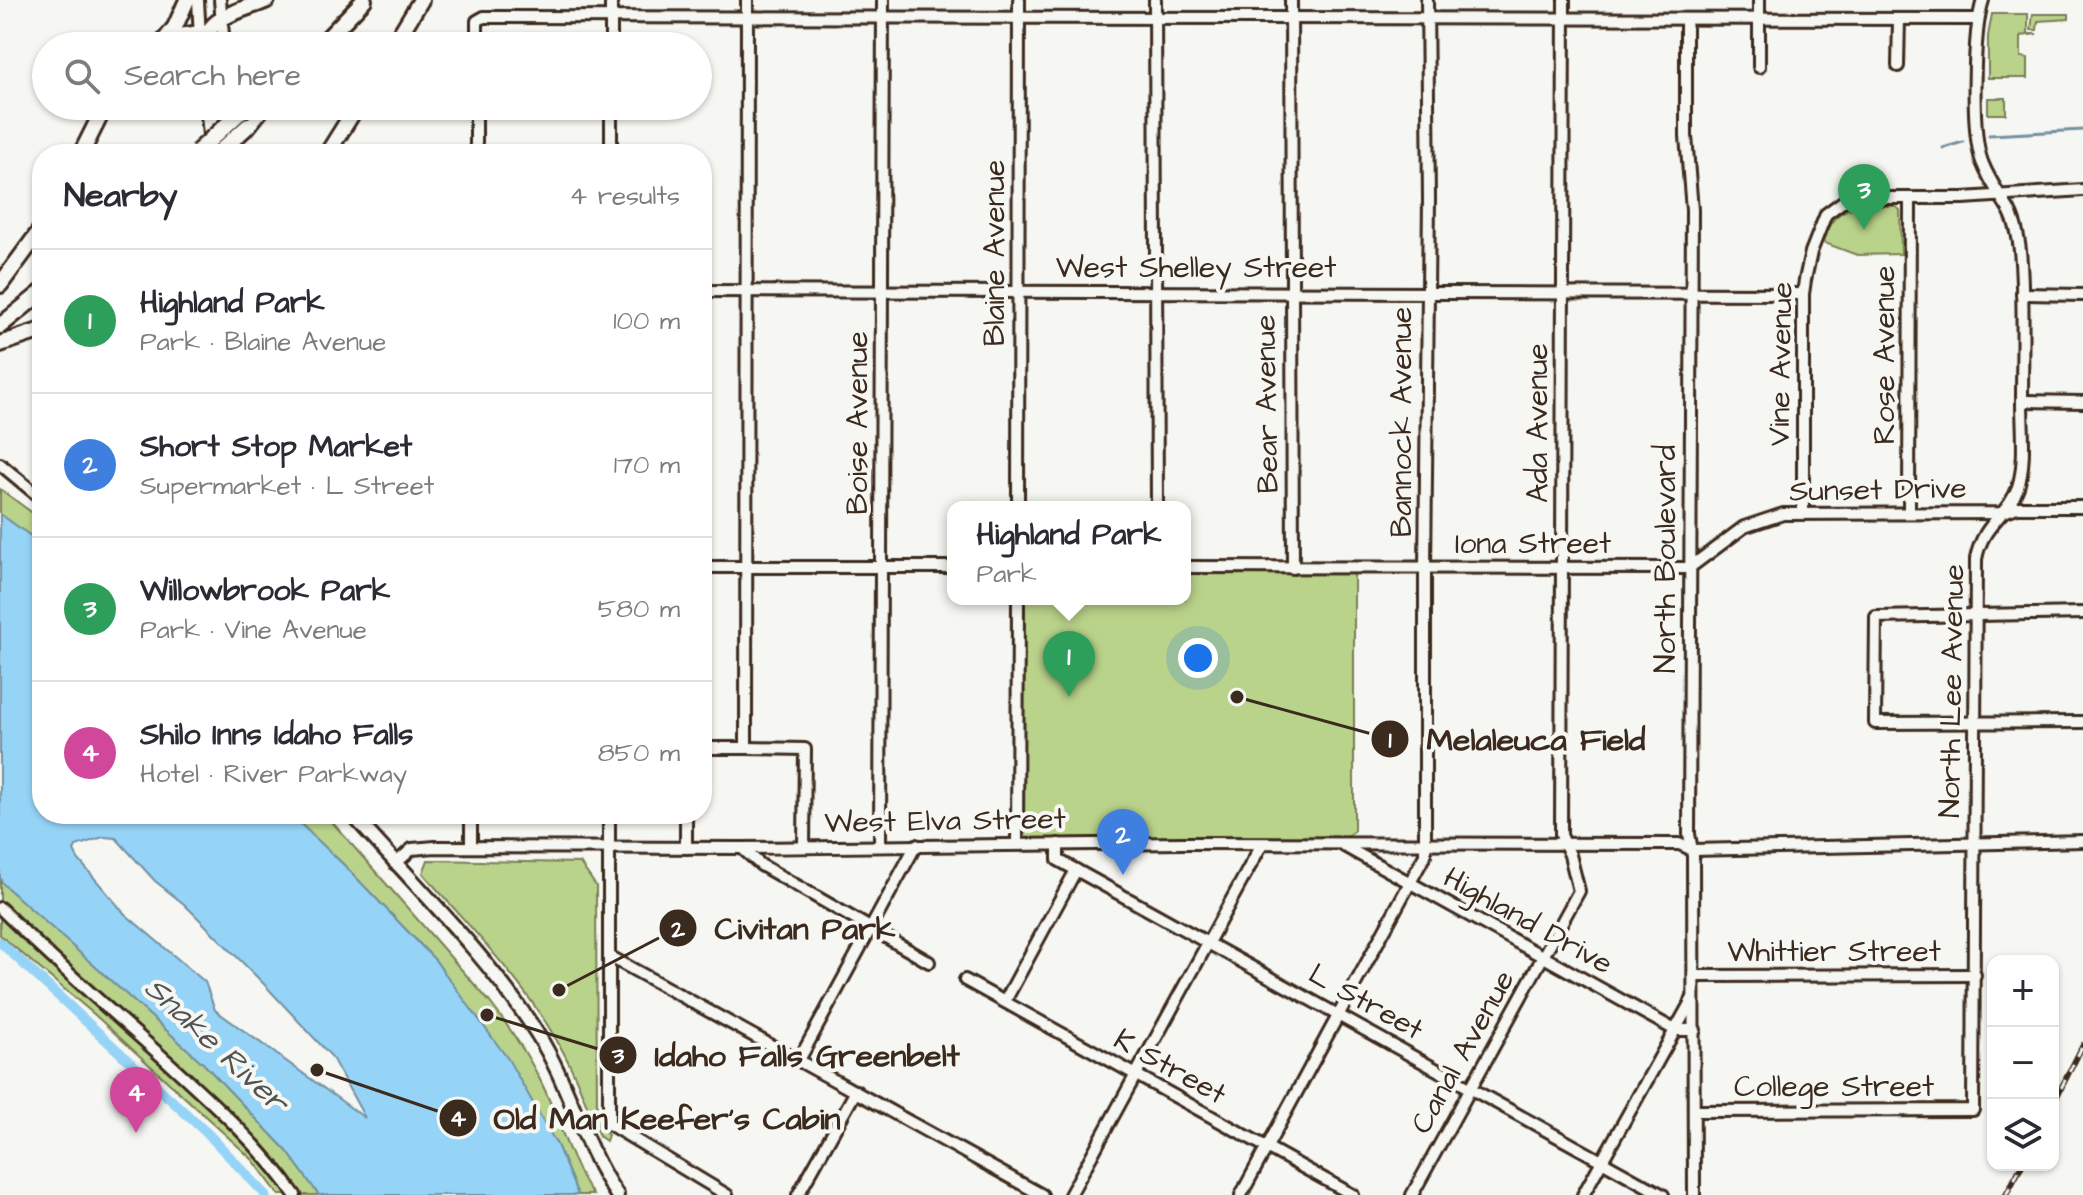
<!DOCTYPE html>
<meta charset="utf-8">
<style>
:root{--surface:#fff;--page:#f2f2f3;--text:#2b2b33;--muted:#7c7c81;--line:#e1e1e2;--accent:#3b2a1e}
body{margin:0;font-family:"Architects Daughter",sans-serif;background:var(--page);color:var(--text)}
.controls{position:absolute;right:24px;bottom:24px;display:grid;overflow:hidden;border-radius:16px;box-shadow:0 2px 6px #0004}
.controls button{width:72px;height:72px;display:grid;place-items:center;padding:0;border:0;border-bottom:2px solid var(--line);background:var(--surface);color:var(--text);font:40px sans-serif}
.you{position:absolute;left:1198px;top:658px;width:28px;height:28px;margin:-20px;border:6px solid #fff;border-radius:50%;background:#1a73e8;box-shadow:0 0 0 12px #1a73e833}
.badge{display:grid;place-items:center;width:52px;height:52px;border-radius:50%;background:var(--accent);color:#fff;font-size:26px;font-weight:700}
.pin{position:absolute;translate:-50% -66px;filter:drop-shadow(0 2px 4px #0008)}
.pin::after{content:'';position:absolute;top:42px;width:28px;height:24px;background:inherit;clip-path:polygon(0 0,100% 0,50% 100%)}
.popup{position:absolute;left:947px;top:501px;width:244px;height:104px;box-sizing:border-box;display:grid;place-content:center;border-radius:16px;background:var(--surface);filter:drop-shadow(0 2px 6px #0005);font-size:26px;white-space:nowrap;color:var(--muted)}
.popup b{font-size:30px;color:var(--text)}
.popup::after{content:'';position:absolute;left:50%;top:100%;margin-left:-16px;border:16px solid transparent;border-top-color:var(--surface)}
.list{margin:0;padding:0;list-style:none}
h2{display:flex;justify-content:space-between;align-items:center;height:104px;margin:0;padding:0 32px;font-size:34px}
h2 small{font-size:26px;font-weight:400;color:var(--muted)}
.list li{display:grid;grid-template-columns:52px 1fr auto;gap:24px;align-items:center;box-sizing:border-box;height:144px;padding:0 32px;border-top:2px solid var(--line)}
.list b{display:block;font-size:30px;white-space:nowrap}
.list p{margin:0;font-size:26px;white-space:nowrap;color:var(--muted)}
.list em{font-size:26px;font-style:normal;color:var(--muted)}
.icon{flex:none;width:44px;height:44px;fill:none;stroke:currentColor;stroke-width:2;stroke-linecap:round;stroke-linejoin:round}
.map{position:relative;flex:none;width:2083px;height:1195px;overflow:hidden}
.search{position:absolute;background:var(--surface);box-shadow:0 2px 6px #0004;left:32px;top:32px;width:680px;height:88px;display:flex;align-items:center;gap:20px;box-sizing:border-box;padding:0 28px;border-radius:44px;color:var(--muted);font-size:30px}
.panel{position:absolute;background:var(--surface);box-shadow:0 2px 6px #0004;left:32px;top:144px;width:680px;height:680px;border-radius:32px}
.map>svg:first-child{display:block}
</style>
<div class="map">
<svg width="2083" height="1195" viewBox="0 0 2083 1195">
<rect width="100%" height="100%" fill="#f6f6f2"/>
<filter id="ink" filterUnits="userSpaceOnUse"><feTurbulence type="fractalNoise" baseFrequency=".0125" numOctaves="2"/><feDisplacementMap in="SourceGraphic" scale="16" xChannelSelector="R" yChannelSelector="G"/><feConvolveMatrix kernelMatrix="1 2 1 2 8 2 1 2 1" color-interpolation-filters="sRGB"/></filter>
<g filter="url(#ink)">
<g fill="#bad38a" stroke="#7a7e54" stroke-width="2">
<polygon points="1992,14 2028,14 2028,34 2037,34 2021,36 2021,57 2028,58 2028,78 1988,78 1988,36"/>
<polygon points="2033,14 2069,14 2069,19 2038,21 2037,30 2031,30"/>
<rect x="1988" y="98" width="18" height="16"/>
<path d="M1861,206H1895L1900,210L1901,254L1857,255L1822,242C1829,222 1838,209 1861,206Z"/>
<polygon points="0,489 42,520 42,544 0,514"/>
<polygon points="1185,567 1354,568 1354,831 1340,844 1017,844 1018,599 1185,599"/>
<path d="M290,814H325L489,1001C510,1028 529,1056 543,1086C560,1122 570,1162 593,1195H578L557,1145L435,960L344,865Z"/>
<path d="M428,860L580,863L596,886L597,1117L598,1125L608,1135L606,1141L599,1136C586,1104 575,1071 557,1041C522,979 469,927 423,873Z"/>
<polygon points="0,878 3,884 203,1063 287,1151 319,1195 279,1195 253,1160 95,1015 0,935"/>
</g>
<path fill="#96d4f7" stroke="#7290a0" stroke-width="2" fill-rule="evenodd" d="M0,514L42,544V814H290L344,865L435,960L508,1059L557,1145L578,1195H319L287,1151L203,1063L3,884L0,878ZM103,837L116,838L155,881L184,904L262,982L331,1056L365,1118L215,1010L205,982L125,914L78,859L74,851L76,846Z"/>
<g fill="none" stroke-linecap="round" stroke-linejoin="round">
<g stroke="#7290a0" stroke-width="3">
<polyline points="1989,135 2083,130"/>
<polyline points="1943,148 1963,142"/>
</g>
<polyline stroke="#96d4f7" stroke-width="10" points="0,942 208,1134 266,1195"/>
<g stroke="#3b2a1e" stroke-width="16">
<g id="minor">
<polyline points="198,0 200,38"/>
<polyline points="220,0 224,46"/>
<polyline points="1155,0 1157,507"/>
<polyline points="1291,0 1293,568"/>
<polyline points="1686,19 1686,136 1692,210 1689,834 1693,856 1694,1195"/>
<polyline points="477,46 477,21 484,17 1978,19"/>
<polyline points="611,46 611,0"/>
<polyline points="1898,66 1899,19"/>
<polyline points="1759,67 1759,0"/>
<polyline points="229,106 233,154"/>
<polyline points="611,106 611,154"/>
<polyline points="476,154 476,106"/>
<polyline points="702,291 1803,294"/>
<polyline points="2022,294 2083,295"/>
<polyline points="2022,401 2083,402"/>
<polyline points="0,464 42,499"/>
<polyline points="1018,507 1019,0"/>
<polyline points="1803,512 1803,294 1805,280 1811,252 1826,214 1845,200 1857,198 1963,198 2083,190"/>
<polyline points="1909,512 1910,198"/>
<polyline points="702,567 953,567"/>
<polyline points="1185,567 1689,568 1744,527 1783,514 2001,513 2017,507 2083,507"/>
<polyline points="2083,613 1876,617 1875,723 2083,722"/>
<polyline points="702,748 746,748 747,0"/>
<polyline points="746,748 805,749 804,847"/>
<polyline points="609,814 609,1124 727,1195"/>
<polyline points="1017,844 1018,599"/>
<polyline points="1058,844 1058,860 1663,1195"/>
<polyline points="880,846 883,0"/>
<polyline points="1344,846 1675,1030 1695,1030"/>
<polyline points="471,847 471,814"/>
<polyline points="686,848 686,814"/>
<polyline points="742,848 761,865 929,962"/>
<polyline points="395,864 412,849 435,847 742,848 1183,843 1679,844 1693,850 2083,841"/>
<path d="M0,908C54,962 111,1011 168,1062C214,1104 259,1144 295,1195"/>
<polyline points="609,956 1042,1195"/>
<polyline points="1694,976 1975,975"/>
<polyline points="965,980 1353,1195"/>
<polyline points="1005,1001 1076,870"/>
<polyline points="799,1060 916,845"/>
<path d="M1695,1111L1973,1110L1976,559C1983,522 2008,516 2018,487C2026,462 2022,429 2022,402C2022,356 2024,309 2021,263C2020,245 2017,225 2009,210C1999,194 1989,180 1982,162C1971,132 1973,31 1983,0"/>
<polyline points="798,1195 856,1091"/>
<polyline points="1070,1195 1262,844"/>
<polyline points="1241,1195 1425,855 1425,568 1429,199 1427,0"/>
<polyline points="1412,1195 1579,891 1570,855 1561,835 1564,0"/>
<polyline points="1583,1195 1693,998"/>
</g>
</g>
<g stroke="#3b2a1e" stroke-width="18">
<g id="major">
<polyline points="207,106 212,154"/>
<path d="M352,814C413,883 490,958 538,1035C570,1086 583,1146 617,1195"/>
</g>
</g>
<g stroke="#3b2a1e" stroke-width="20">
<g id="highway">
<polyline points="164,41 175,27 187,0"/>
<polyline points="160,46 180,36 200,33 209,41"/>
<path d="M202,46C210,14 242,11 267,0"/>
<polyline points="320,46 364,0"/>
<polyline points="393,46 421,0"/>
<polyline points="218,106 222,138"/>
<polyline points="248,126 264,106"/>
<polyline points="81,154 105,106"/>
<polyline points="327,154 357,106"/>
<polyline points="0,285 42,228"/>
<polyline points="0,326 42,292"/>
<polyline points="0,344 42,330"/>
</g>
</g>
<use href="#minor" stroke="#f6f6f2" stroke-width="10"/>
<use href="#major" stroke="#f6f6f2" stroke-width="12"/>
<use href="#highway" stroke="#f6f6f2" stroke-width="14"/>
<g stroke="#3b2a1e" stroke-width="6">
<g id="rail">
<polyline points="2053,1104 2083,1045"/>
<polyline points="2006,1195 2022,1165"/>
</g>
</g>
<use href="#rail" stroke="#f6f6f2" stroke-width="3" stroke-dasharray="9" stroke-linecap="butt"/>
<g stroke="#3b2a1e" stroke-width="20" stroke-linecap="butt">
<g id="highway-bridge">
<polyline points="197,152 247,106"/>
<polyline points="217,154 248,126"/>
</g>
</g>
<use href="#highway-bridge" stroke="#f6f6f2" stroke-width="14"/>
</g>
</g>
<g text-anchor="middle" dominant-baseline="central" stroke-width="8" stroke-linejoin="round" paint-order="stroke">
<g font-size="30" fill="#3b2a1e" stroke="#f6f6f2">
<text transform="translate(995 253) rotate(-90)">Blaine Avenue</text>
<text x="1196" y="268">West Shelley Street</text>
<text transform="translate(1885 355) rotate(-90)">Rose Avenue</text>
<text transform="translate(1781 364) rotate(-89)">Vine Avenue</text>
<text transform="translate(1267 404) rotate(-91)">Bear Avenue</text>
<text transform="translate(1402 422) rotate(-90)">Bannock Avenue</text>
<text transform="translate(858 423) rotate(-90)">Boise Avenue</text>
<text transform="translate(1538 423) rotate(-90)">Ada Avenue</text>
<text transform="translate(1878 490) rotate(-1)">Sunset Drive</text>
<text x="1533" y="544">Iona Street</text>
<text transform="translate(1666 559) rotate(-90)">North Boulevard</text>
<text transform="translate(1952 691) rotate(-89)">North Lee Avenue</text>
<text transform="translate(945 821) rotate(-1)">West Elva Street</text>
<text transform="translate(1528 921) rotate(29)">Highland Drive</text>
<text x="1834" y="952">Whittier Street</text>
<text transform="translate(1366 1002) rotate(29)">L Street</text>
<text transform="translate(1463 1052) rotate(-61)">Canal Avenue</text>
<text transform="translate(1170 1067) rotate(29)">K Street</text>
<text x="1834" y="1087">College Street</text>
</g>
<g font-size="32" font-style="italic" fill="#525454" stroke="#f6f6f2">
<text transform="translate(216 1045) rotate(43)">Snake River</text>
</g>
</g>
<path fill="none" stroke="#3b2a1e" stroke-width="3" d="M1237 697L1390 739M559 990L678 928M487 1015L618 1055M317 1070L458 1118"/>
<g fill="#3b2a1e" stroke="#f6f6f2" stroke-width="3">
<circle cx="1237" cy="697" r="8"/>
<circle cx="559" cy="990" r="8"/>
<circle cx="487" cy="1015" r="8"/>
<circle cx="317" cy="1070" r="8"/>
<circle cx="1390" cy="739" r="20"/>
<circle cx="678" cy="928" r="20"/>
<circle cx="618" cy="1055" r="20"/>
<circle cx="458" cy="1118" r="20"/>
</g>
<g font-size="24" text-anchor="middle" font-weight="bold" fill="#fff">
<text x="1390" y="748">1</text>
<text x="678" y="937">2</text>
<text x="618" y="1063">3</text>
<text x="458" y="1126">4</text>
</g>
<g font-size="32" text-anchor="middle" font-weight="bold" fill="#3b2a1e" stroke="#f6f6f2" stroke-width="8" stroke-linejoin="round" paint-order="stroke">
<text x="1536" y="750">Melaleuca Field</text>
<text x="805" y="939">Civitan Park</text>
<text x="807" y="1066">Idaho Falls Greenbelt</text>
<text x="667" y="1129">Old Man Keefer's Cabin</text>
</g>
</svg>
<div class="controls">
<button>+</button>
<button>−</button>
<button><svg class="icon" aria-label="layers" viewBox="0 0 24 24"><path d="M12 4l9 5-9 5-9-5zM3 14l9 5 9-5"/></svg></button>
</div>
<div class="you"></div>
<div class="pin badge" style="left:1069px;top:697px;background:#2e9e5b">1</div>
<div class="popup"><b>Highland Park</b>Park</div>
<div class="pin badge" style="left:1123px;top:875px;background:#3f7fe0">2</div>
<div class="pin badge" style="left:1864px;top:230px;background:#2e9e5b">3</div>
<div class="pin badge" style="left:136px;top:1133px;background:#d1479c">4</div>
<div class="search"><svg class="icon" aria-label="search" viewBox="0 0 24 24"><circle cx="10" cy="10" r="6"/><path d="M15 15l6 6"/></svg>Search here</div>
<section class="panel">
<h2>Nearby<small>4 results</small></h2>
<ul class="list">
<li><span class="badge" style="background:#2e9e5b">1</span><div><b>Highland Park</b><p>Park · Blaine Avenue</p></div><em>100 m</em></li>
<li><span class="badge" style="background:#3f7fe0">2</span><div><b>Short Stop Market</b><p>Supermarket · L Street</p></div><em>170 m</em></li>
<li><span class="badge" style="background:#2e9e5b">3</span><div><b>Willowbrook Park</b><p>Park · Vine Avenue</p></div><em>580 m</em></li>
<li><span class="badge" style="background:#d1479c">4</span><div><b>Shilo Inns Idaho Falls</b><p>Hotel · River Parkway</p></div><em>850 m</em></li>
</ul>
</section>
</div>
